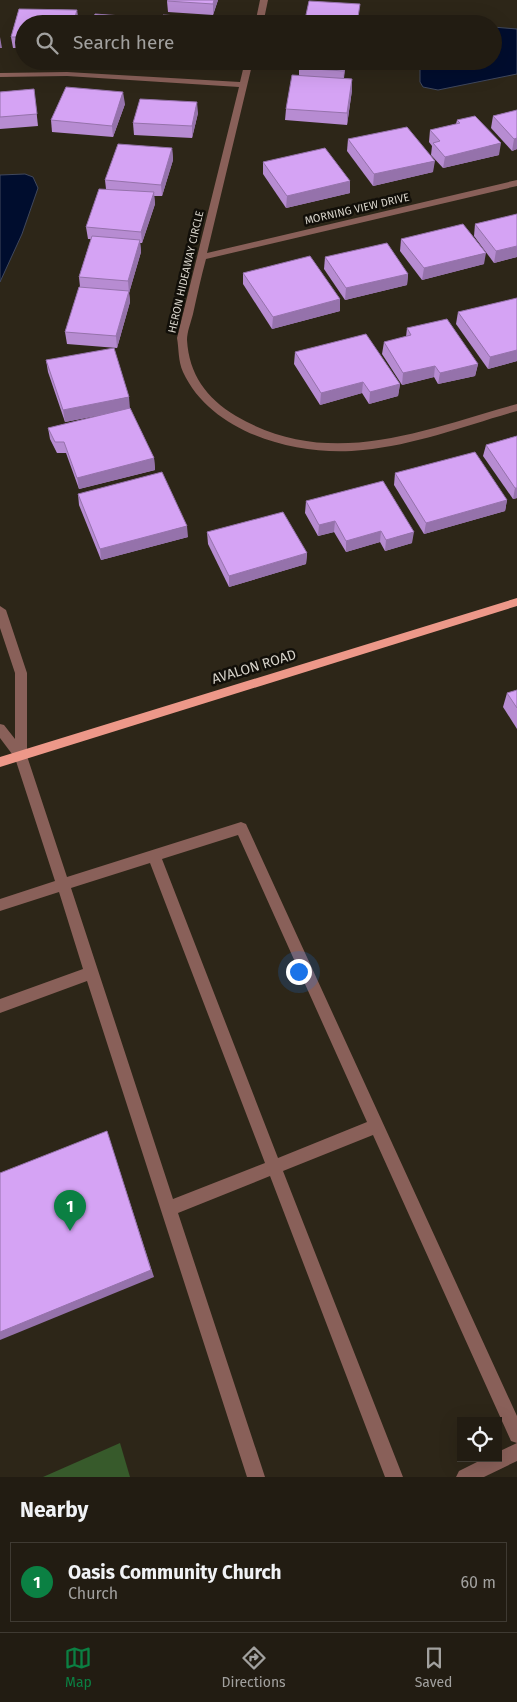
<!DOCTYPE html>
<style>
:root{--surface:#221c12;--page:#2e2920;--text:#f1f3f6;--muted:#a2a19f;--line:#3f3a32;--accent:#0b8043}
body{margin:0;font-family:"Fira Sans",sans-serif;background:var(--page);color:var(--text)}
.controls{position:absolute;right:15px;bottom:15px;display:grid;overflow:hidden;border-radius:0px;box-shadow:0 5px 20px #0002}
.controls button{width:45px;height:45px;display:grid;place-items:center;padding:0;border:0;border-bottom:1px solid var(--line);background:var(--surface);color:var(--text);font:25px sans-serif}
.you{position:absolute;left:298px;top:971px;width:18px;height:18px;margin:-12px;border:4px solid #fff;border-radius:50%;background:#1a73e8;box-shadow:0 0 0 8px #1a73e833}
.badge{display:grid;place-items:center;width:32px;height:32px;border-radius:50%;background:var(--accent);color:#fff;font-size:16px;font-weight:700}
.pin{position:absolute;translate:-50% -41px;filter:drop-shadow(0 1px 2px #0008)}
.pin::after{content:'';position:absolute;top:26px;width:18px;height:15px;background:inherit;clip-path:polygon(0 0,100% 0,50% 100%)}
.list{margin:0;padding:0;list-style:none}
h2{display:flex;justify-content:space-between;align-items:center;height:65px;margin:0;padding:0 20px;font-size:21px}
h2 small{font-size:16px;font-weight:400;color:var(--muted)}
.list li{display:grid;grid-template-columns:32px 1fr auto;gap:15px;align-items:center;box-sizing:border-box;height:80px;margin:0 10px 10px;padding:0 10px;border:1px solid var(--line);border-radius:0px}
.list b{display:block;font-size:19px;white-space:nowrap}
.list p{margin:0;font-size:16px;white-space:nowrap;color:var(--muted)}
.list em{font-size:16px;font-style:normal;color:var(--muted)}
.icon{flex:none;width:28px;height:28px;fill:none;stroke:currentColor;stroke-width:2;stroke-linecap:round;stroke-linejoin:round}
.map{position:relative;flex:none;width:517px;height:1477px;overflow:hidden}
.search{position:absolute;background:var(--surface);box-shadow:0 5px 20px #0002;left:15px;right:15px;top:15px;height:55px;display:flex;align-items:center;gap:12px;box-sizing:border-box;padding:0 18px;border-radius:28px;color:var(--muted);font-size:19px}
.sheet{height:155px;background:var(--surface)}
nav{display:flex;justify-content:space-around;align-items:center;box-sizing:border-box;height:70px;border-top:1px solid var(--line);background:var(--surface);font-size:14px;color:var(--muted)}
nav a{display:grid;justify-items:center;gap:2px}
nav .on{color:var(--accent)}
.map>svg:first-child{display:block}
</style>
<div class="map">
<svg width="517" height="1477" viewBox="0 0 517 1477">
<rect width="100%" height="100%" fill="#2d2618"/>
<polygon fill="#375a2b" points="120,1443 130,1477 43,1477"/>
<g fill="#000d2e" stroke="#40485d">
<polygon points="493,27 517,29 517,74 438,90 423,87 420,82 420,61 493,61"/>
<polygon points="25,174 33,177 38,188 22,234 0,282 0,175"/>
</g>
<g fill="none" stroke-linecap="round" stroke-linejoin="round">
<g fill="#896059" fill-rule="evenodd">
<polygon points="260,0 268,0 263,24 255,24"/>
<path d="M245,61H253L207,253L517,180V186L206,259C201,277 197,296 193,314C191,322 187,332 187,340C189,374 206,398 236,416C330,471 422,430 517,404V411C467,425 416,445 363,450C300,457 212,435 183,372C178,361 179,349 177,338L239,87L67,76L0,77V73L67,72L240,82Z"/>
<path d="M0,606L6,610L27,673V756L67,877L241,822L246,824L517,1416V1461L484,1477H456L459,1471L485,1458H498V1452L517,1443L511,1441L373,1135L283,1171L403,1477H385L270,1176L178,1213L265,1477H247L87,981L0,1013V999L83,969L59,892L0,911V899L55,881L15,758L0,738V724L4,725L15,739V673L0,628ZM238,835L367,1122L278,1158L162,859ZM150,863L265,1163L173,1199L71,888Z"/>
</g>
<polygon fill="#ed9889" fill-rule="evenodd" points="517,598 517,606 0,767 0,757"/>
</g>
<g fill="#b78cd2">
<polygon points="218,0 213,15 168,12 167,1"/>
<polygon points="19,9 77,10 78,21 77,24 24,24 24,48 13,48 11,37"/>
<polygon points="346,61 344,78 352,79 352,90 347,125 285,120 286,109 299,75 299,68"/>
<polygon points="34,89 38,126 0,129 0,92"/>
<polygon points="125,104 113,137 52,132 51,120"/>
<polygon points="517,110 517,149 512,151 491,128 493,116"/>
<polygon points="198,113 192,138 134,135 133,123"/>
<polygon points="457,120 499,155 443,168 431,155 432,146 429,142 430,130 456,124"/>
<polygon points="348,139 433,172 373,186 347,151"/>
<polygon points="172,148 173,160 162,196 154,196 155,204 142,243 140,243 141,252 129,293 130,302 117,348 67,344 65,332 80,287 79,277 91,239 88,239 86,227 106,189 105,180"/>
<polygon points="263,162 350,181 350,193 286,208 263,174"/>
<polygon points="517,214 517,257 494,263 474,236 475,224"/>
<polygon points="401,239 484,264 422,280 400,251"/>
<polygon points="325,257 408,274 407,285 345,300 324,269"/>
<polygon points="243,273 340,299 340,311 272,329 243,284"/>
<polygon points="517,298 517,361 488,369 456,324 458,312"/>
<polygon points="407,328 478,364 475,376 438,384 434,377 402,385 382,354 384,342 406,337"/>
<polygon points="295,352 400,384 398,396 369,404 362,393 320,405 294,364"/>
<polygon points="46,360 130,408 154,458 155,470 79,489 66,453 57,453 50,439 48,428 106,414 65,422 48,372"/>
<polygon points="517,436 517,498 513,499 483,456 486,445"/>
<polygon points="395,473 507,500 505,511 424,534 394,485"/>
<polygon points="78,494 188,537 101,560 79,505"/>
<polygon points="306,501 412,543 385,551 380,542 346,552 334,532 318,536 305,513"/>
<polygon points="207,532 307,553 306,564 229,587 208,544"/>
<polygon points="517,690 517,729 503,707 507,693"/>
</g>
<g fill="#9572ab">
<polygon points="214,0 218,0 213,15 213,4"/>
<polygon points="77,10 78,21 77,24 73,24"/>
<polygon points="0,37 2,48 0,48"/>
<polygon points="345,61 346,61 343,82 344,71"/>
<polygon points="352,79 352,90 347,125 347,113"/>
<polygon points="123,92 125,104 113,137 112,126"/>
<polygon points="197,102 198,113 192,138 192,126"/>
<polygon points="517,138 517,149 512,151 514,139"/>
<polygon points="501,143 499,155 443,168 445,157"/>
<polygon points="172,148 173,160 162,196 161,185"/>
<polygon points="435,161 433,172 373,186 374,174"/>
<polygon points="350,181 350,193 286,208 287,196"/>
<polygon points="154,192 155,204 142,243 141,232"/>
<polygon points="140,240 141,252 129,293 128,281"/>
<polygon points="517,246 517,257 494,263 496,251"/>
<polygon points="486,253 484,264 422,280 424,268"/>
<polygon points="408,274 407,285 345,300 346,288"/>
<polygon points="129,291 130,302 117,348 116,336"/>
<polygon points="340,299 340,311 272,329 273,317"/>
<polygon points="517,350 517,361 488,369 490,357"/>
<polygon points="478,364 475,376 438,384 440,373"/>
<polygon points="435,366 434,377 402,385 403,373"/>
<polygon points="363,382 362,393 320,405 321,393"/>
<polygon points="400,384 398,396 369,404 370,392"/>
<polygon points="129,397 130,409 65,422 63,410"/>
<polygon points="154,458 155,470 79,489 77,478"/>
<polygon points="515,488 517,488 517,498 513,499"/>
<polygon points="507,500 505,511 424,534 426,523"/>
<polygon points="335,521 334,532 318,536 319,525"/>
<polygon points="187,526 188,537 101,560 100,549"/>
<polygon points="381,531 380,542 346,552 346,541"/>
<polygon points="414,532 412,543 385,551 386,540"/>
<polygon points="307,553 306,564 229,587 229,576"/>
<polygon points="110,1141 154,1277 0,1340 0,1332"/>
</g>
<g fill="#d5a3f4" stroke="#9572ab">
<polygon points="168,0 214,0 213,4 167,1"/>
<polygon points="309,1 360,4 357,24 304,24"/>
<polygon points="19,9 77,10 73,24 24,24 24,37 11,37"/>
<polygon points="95,14 149,18 147,24 91,24"/>
<polygon points="163,15 222,19 220,24 160,24"/>
<polygon points="300,61 345,61 344,71 299,68"/>
<polygon points="292,75 352,79 347,113 286,109"/>
<polygon points="66,87 123,92 112,126 51,120"/>
<polygon points="34,89 37,114 0,117 0,92"/>
<polygon points="140,99 197,102 192,126 133,123"/>
<polygon points="517,110 517,138 514,139 493,116"/>
<polygon points="475,116 501,143 445,157 433,143 440,141 430,130 460,123 457,120"/>
<polygon points="407,127 435,161 374,174 348,139"/>
<polygon points="118,144 172,148 161,185 105,180"/>
<polygon points="325,148 350,181 287,196 263,162"/>
<polygon points="99,189 154,192 141,232 86,227"/>
<polygon points="517,214 517,246 496,251 475,224"/>
<polygon points="463,224 486,253 424,268 401,239"/>
<polygon points="92,236 140,240 128,281 79,277"/>
<polygon points="387,243 408,274 346,288 325,257"/>
<polygon points="310,256 340,299 273,317 243,273"/>
<polygon points="79,287 129,291 116,336 65,332"/>
<polygon points="517,298 517,350 490,357 458,312"/>
<polygon points="447,319 478,364 440,373 435,366 403,373 384,342 411,335 407,328"/>
<polygon points="366,334 400,384 370,392 363,382 321,393 295,352"/>
<polygon points="114,348 129,397 63,410 46,360"/>
<polygon points="130,408 154,458 77,478 64,442 55,442 48,428"/>
<polygon points="517,436 517,488 515,488 486,445"/>
<polygon points="475,452 507,500 426,523 395,473"/>
<polygon points="162,472 187,526 100,549 78,494"/>
<polygon points="383,481 414,532 386,540 381,531 346,541 335,521 319,525 306,501"/>
<polygon points="283,512 307,553 229,576 207,532"/>
<polygon points="517,690 517,708 507,693"/>
<polygon points="107,1131 151,1270 0,1332 0,1173"/>
</g>
<g text-anchor="middle" dominant-baseline="central" stroke-width="5" stroke-linejoin="round" paint-order="stroke">
<g font-size="11" fill="#d7d3ca" stroke="#120f09">
<text transform="translate(357 209) rotate(-13)">MORNING VIEW DRIVE</text>
<text transform="translate(186 272) rotate(-77)">HERON HIDEAWAY CIRCLE</text>
</g>
<g font-size="14" fill="#d7d3ca" stroke="#120f09">
<text transform="translate(254 667) rotate(-17)">AVALON ROAD</text>
</g>
</g>
</svg>
<div class="controls">
<button><svg class="icon" aria-label="locate" viewBox="0 0 24 24"><circle cx="12" cy="12" r="6"/><path d="M12 2v4M12 18v4M2 12h4M18 12h4"/></svg></button>
</div>
<div class="you"></div>
<div class="pin badge" style="left:70px;top:1231px">1</div>
<div class="search"><svg class="icon" aria-label="search" viewBox="0 0 24 24"><circle cx="10" cy="10" r="6"/><path d="M15 15l6 6"/></svg>Search here</div>
</div>
<section class="sheet">
<h2>Nearby<small></small></h2>
<ul class="list">
<li><span class="badge">1</span><div><b>Oasis Community Church</b><p>Church</p></div><em>60 m</em></li>
</ul>
</section>
<nav>
<a class="on"><svg class="icon" aria-label="map" viewBox="0 0 24 24"><path d="M3 6l6-2 6 2 6-2v14l-6 2-6-2-6 2zM9 4v14M15 6v14"/></svg>Map</a>
<a><svg class="icon" aria-label="directions" viewBox="0 0 24 24"><path d="M12 3l9 9-9 9-9-9zM9 14v-3h6M13 9l2 2-2 2"/></svg>Directions</a>
<a><svg class="icon" aria-label="saved" viewBox="0 0 24 24"><path d="M7 4h10v16l-5-4-5 4z"/></svg>Saved</a>
</nav>
